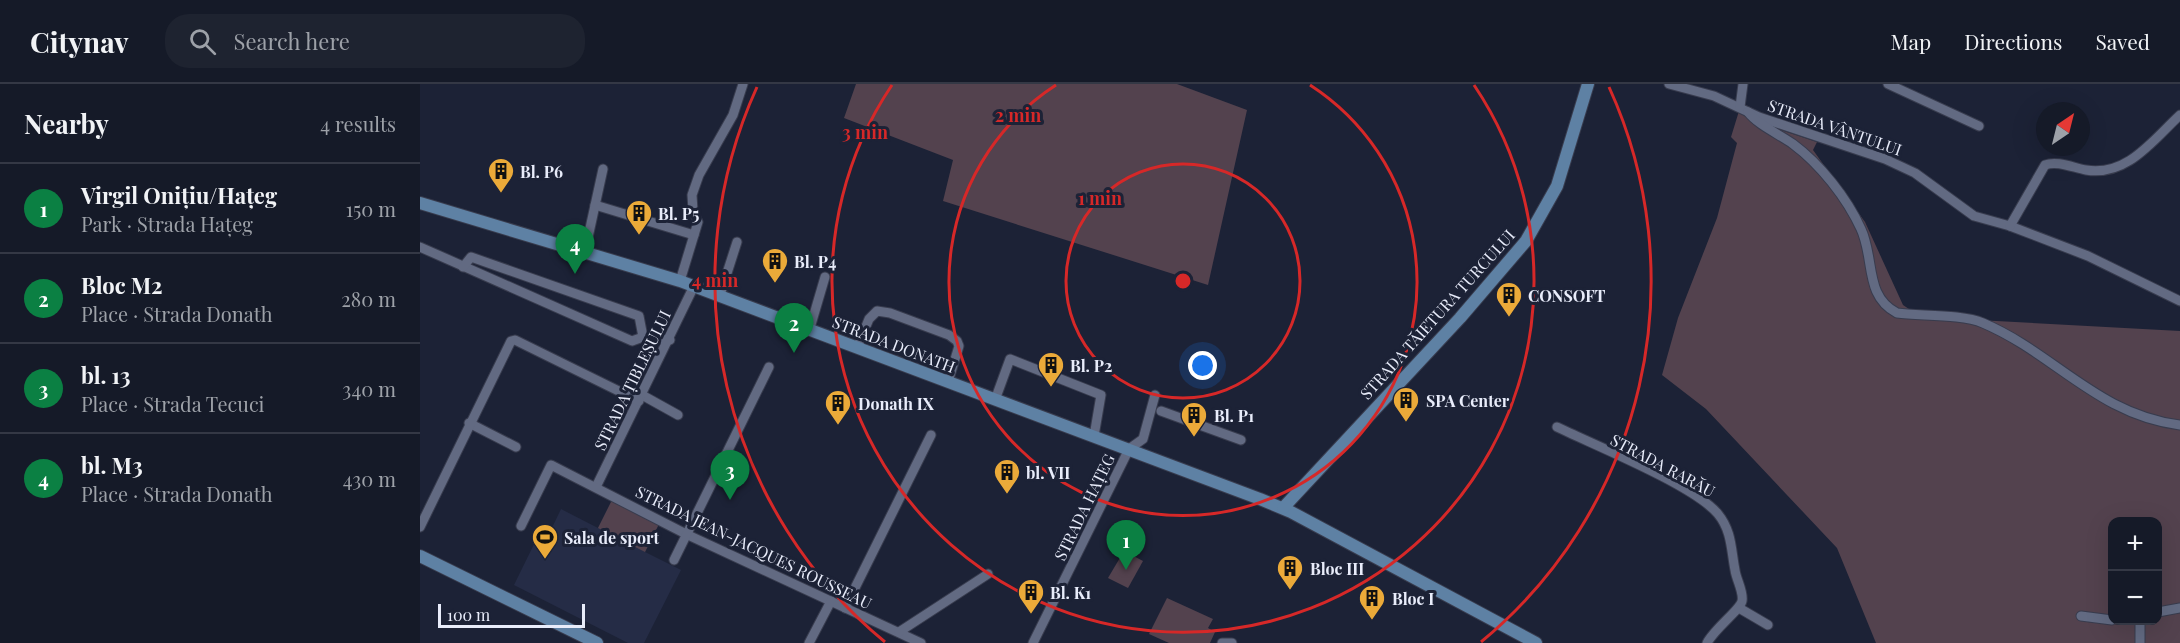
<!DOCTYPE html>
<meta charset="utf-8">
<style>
:root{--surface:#151a28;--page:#1e2330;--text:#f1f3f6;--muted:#9da1a8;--line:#343845;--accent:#0b8043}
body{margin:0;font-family:"Playfair Display",serif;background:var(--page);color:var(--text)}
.controls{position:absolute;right:18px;bottom:18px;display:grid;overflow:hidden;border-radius:12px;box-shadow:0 6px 24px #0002}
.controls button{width:54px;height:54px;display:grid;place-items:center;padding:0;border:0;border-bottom:2px solid var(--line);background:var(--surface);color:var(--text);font:30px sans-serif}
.compass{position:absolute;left:1616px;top:18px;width:54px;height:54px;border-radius:50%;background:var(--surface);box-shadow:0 6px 24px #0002;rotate:35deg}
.scale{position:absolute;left:18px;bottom:15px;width:147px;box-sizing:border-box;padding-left:6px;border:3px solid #e8ecfa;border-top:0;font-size:16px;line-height:21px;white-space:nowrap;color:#e8ecfa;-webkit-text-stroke:4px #1c2236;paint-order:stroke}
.you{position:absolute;left:783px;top:282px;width:21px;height:21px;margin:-15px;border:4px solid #fff;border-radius:50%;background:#1a73e8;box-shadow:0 0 0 9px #1a73e833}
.badge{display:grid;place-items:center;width:39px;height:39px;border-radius:50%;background:var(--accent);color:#fff;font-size:20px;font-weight:700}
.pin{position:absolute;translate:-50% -50px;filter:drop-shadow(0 2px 3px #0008)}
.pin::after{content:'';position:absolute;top:32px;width:21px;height:18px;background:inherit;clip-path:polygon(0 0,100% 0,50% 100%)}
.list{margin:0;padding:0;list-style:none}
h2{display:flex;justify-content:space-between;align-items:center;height:78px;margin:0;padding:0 24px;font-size:26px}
h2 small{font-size:20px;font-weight:400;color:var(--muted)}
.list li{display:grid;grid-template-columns:39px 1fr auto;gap:18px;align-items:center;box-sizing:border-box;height:90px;padding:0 24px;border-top:2px solid var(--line)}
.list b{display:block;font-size:22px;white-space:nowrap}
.list p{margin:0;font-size:20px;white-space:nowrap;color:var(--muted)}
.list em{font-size:20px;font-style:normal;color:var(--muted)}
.icon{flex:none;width:33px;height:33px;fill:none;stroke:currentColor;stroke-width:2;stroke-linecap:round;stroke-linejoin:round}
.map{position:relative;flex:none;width:1760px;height:559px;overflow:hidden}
header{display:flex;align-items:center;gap:36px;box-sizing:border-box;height:84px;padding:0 30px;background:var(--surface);border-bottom:2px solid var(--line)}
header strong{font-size:28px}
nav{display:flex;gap:33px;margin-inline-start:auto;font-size:21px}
.search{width:420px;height:54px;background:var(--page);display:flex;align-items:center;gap:15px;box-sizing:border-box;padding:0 21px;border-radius:24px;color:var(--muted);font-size:22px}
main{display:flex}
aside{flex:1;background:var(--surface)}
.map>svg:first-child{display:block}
</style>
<header>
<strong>Citynav</strong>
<div class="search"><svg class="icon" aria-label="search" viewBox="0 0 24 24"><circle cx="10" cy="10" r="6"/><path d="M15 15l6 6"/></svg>Search here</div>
<nav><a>Map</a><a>Directions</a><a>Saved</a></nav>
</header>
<main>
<aside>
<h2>Nearby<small>4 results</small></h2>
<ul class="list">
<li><span class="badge">1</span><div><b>Virgil Onițiu/Hațeg</b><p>Park · Strada Hațeg</p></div><em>150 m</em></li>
<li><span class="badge">2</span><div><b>Bloc M2</b><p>Place · Strada Donath</p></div><em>280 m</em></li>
<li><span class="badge">3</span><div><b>bl. 13</b><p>Place · Strada Tecuci</p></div><em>340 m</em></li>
<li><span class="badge">4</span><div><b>bl. M3</b><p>Place · Strada Donath</p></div><em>430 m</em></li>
</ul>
</aside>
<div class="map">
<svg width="1760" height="559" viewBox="0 0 1760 559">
<rect width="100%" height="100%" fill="#1c2236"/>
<polygon fill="#252c46" points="192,416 239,440 225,468 261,486 224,559 208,559 94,501 121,446 129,450 141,425 178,444"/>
<g fill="#53424e" fill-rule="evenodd">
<polygon points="436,0 757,0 827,26 788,201 523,117 533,76 424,34"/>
<path d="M1319,27L1337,38L1397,58L1393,66L1445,138L1483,221L1501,233L1760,247V559H1456L1417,464L1286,325L1242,291L1258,234L1297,134L1317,59L1311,53ZM1692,438H1738V536H1692Z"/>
<polygon points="192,416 239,440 225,468 178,444"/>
<polygon points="704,467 723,477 708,504 688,494"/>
<polygon points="747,514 793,535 788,544 795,548 790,559 749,559 729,550"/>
</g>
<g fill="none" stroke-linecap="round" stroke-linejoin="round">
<g stroke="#383c4e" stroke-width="11">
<g id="minor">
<polyline points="1249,0 1294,12 1339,33 1465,75 1495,89 1554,132 1590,142 1668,172 1760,217"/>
<polyline points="1468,0 1559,42"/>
<polyline points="1320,23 1323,0"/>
<path d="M1328,28C1338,41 1359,50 1373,60C1400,80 1427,114 1441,145C1455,175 1444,212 1477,229C1501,232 1542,230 1563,239C1634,269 1678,331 1760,341"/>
<polyline points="175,121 274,151"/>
<path d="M1590,142L1625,81C1637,76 1654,84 1666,86C1707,93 1733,56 1760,31"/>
<polyline points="0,163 212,257 223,253 250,256"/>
<polyline points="165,167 183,85"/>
<polyline points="43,183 51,173 219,232 223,253"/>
<polyline points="260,197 278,138 273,127 272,111 279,91 313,31 323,0"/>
<polyline points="300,211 317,158"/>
<polyline points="390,244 405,193"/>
<polyline points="437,264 449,235 457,227 470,229 529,251 537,257 539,262 528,298"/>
<polyline points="222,311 258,331"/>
<polyline points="575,316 590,275 681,311 674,352"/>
<polyline points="741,327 821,356"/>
<polyline points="49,339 96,363"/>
<path d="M1137,343C1174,361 1274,401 1298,430C1312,447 1311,466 1315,486C1316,495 1324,508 1322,517C1320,526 1295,544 1287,559"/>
<polyline points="176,403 274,202"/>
<polyline points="101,442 131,381 268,451 501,559"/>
<polyline points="0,443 91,257 95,256 219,317"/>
<polyline points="254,476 349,283"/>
<polyline points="425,524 511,351"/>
<polyline points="1319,524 1348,541"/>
<polyline points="1738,528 1760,524"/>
<polyline points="1661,532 1692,536"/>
<polyline points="479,548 568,490"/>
<polyline points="389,559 411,517"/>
<polyline points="613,559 709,365 723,355 735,311"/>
<polyline points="802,559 812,559"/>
<polyline points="1720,559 1720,536"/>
</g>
</g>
<g stroke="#383c4e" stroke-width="14">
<g id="secondary">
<polyline points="0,119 260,197 840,415 871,428 1116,559"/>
<polyline points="863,424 1040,234 1106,157 1137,102 1168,0"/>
<polyline points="0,472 177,559"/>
</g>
</g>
<use href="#minor" stroke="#626a82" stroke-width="9"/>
<use href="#secondary" stroke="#5e81a4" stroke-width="12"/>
</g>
<g fill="none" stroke="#d62828" stroke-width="3">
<circle cx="763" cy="197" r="117"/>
<path d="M890 1A234 234 0 1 1 636 1"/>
<path d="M1054 1A351 351 0 1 1 472 1"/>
<path d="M465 558A468 468 0 0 1 337 3M1189 3A468 468 0 0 1 1061 558"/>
</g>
<defs>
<g id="building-pin" transform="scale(1.35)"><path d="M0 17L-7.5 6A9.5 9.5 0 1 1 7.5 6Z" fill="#ebaa39" stroke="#1c2236"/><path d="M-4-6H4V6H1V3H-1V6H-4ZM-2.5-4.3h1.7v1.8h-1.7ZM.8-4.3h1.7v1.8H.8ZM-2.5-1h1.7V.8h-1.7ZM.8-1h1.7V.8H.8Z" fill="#111"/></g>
<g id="stadium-pin" transform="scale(1.35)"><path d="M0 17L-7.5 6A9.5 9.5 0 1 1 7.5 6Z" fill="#ebaa39" stroke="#1c2236"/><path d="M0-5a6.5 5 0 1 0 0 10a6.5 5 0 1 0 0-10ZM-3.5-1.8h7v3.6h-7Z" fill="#111"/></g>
</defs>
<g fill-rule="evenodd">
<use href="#building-pin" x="81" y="87"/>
<use href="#building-pin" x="219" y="129"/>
<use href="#building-pin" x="355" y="177"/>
<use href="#building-pin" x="1089" y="211"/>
<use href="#building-pin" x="631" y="281"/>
<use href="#building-pin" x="986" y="316"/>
<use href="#building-pin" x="418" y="319"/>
<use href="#building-pin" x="774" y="331"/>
<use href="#building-pin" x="587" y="388"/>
<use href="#stadium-pin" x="125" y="453"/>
<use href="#building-pin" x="870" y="484"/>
<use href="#building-pin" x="611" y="508"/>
<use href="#building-pin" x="952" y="514"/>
</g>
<g text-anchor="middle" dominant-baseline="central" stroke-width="6" stroke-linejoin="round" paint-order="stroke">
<g font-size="16" fill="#e8ecfa" stroke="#1c2236">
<text transform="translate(1415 43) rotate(19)">STRADA VÂNTULUI</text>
<text transform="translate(1017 230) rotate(-48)">STRADA TĂIETURA TURCULUI</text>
<text transform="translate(474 260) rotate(21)">STRADA DONATH</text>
<text transform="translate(212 296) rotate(-64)">STRADA ȚIBLEȘULUI</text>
<text transform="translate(1243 381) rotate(28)">STRADA RARĂU</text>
<text transform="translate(664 423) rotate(-64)">STRADA HAȚEG</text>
<text transform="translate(334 463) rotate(26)">STRADA JEAN-JACQUES ROUSSEAU</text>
</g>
<g font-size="16" font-weight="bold" fill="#e8ecfa" stroke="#1c2236" text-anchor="start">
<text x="100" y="87">Bl. P6</text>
<text x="238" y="129">Bl. P5</text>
<text x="374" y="177">Bl. P4</text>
<text x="1108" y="211">CONSOFT</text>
<text x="650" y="281">Bl. P2</text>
<text x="1006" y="316">SPA Center</text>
<text x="438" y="319">Donath IX</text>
<text x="794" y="331">Bl. P1</text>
<text x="606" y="388">bl. VII</text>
<text x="144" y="453">Sala de sport</text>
<text x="890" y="484">Bloc III</text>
<text x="630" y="508">Bl. K1</text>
<text x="972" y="514">Bloc I</text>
</g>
</g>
<circle cx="763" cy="197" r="9" fill="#d62828" stroke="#1c2236" stroke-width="3"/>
<g font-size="18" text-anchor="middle" font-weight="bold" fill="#d62828" stroke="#1c2236" stroke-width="6" stroke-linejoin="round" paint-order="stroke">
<text x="598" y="38">2 min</text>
<text x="445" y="55">3 min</text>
<text x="680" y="121">1 min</text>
<text x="295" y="203">4 min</text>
</g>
</svg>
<div class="controls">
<button>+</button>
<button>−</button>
</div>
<svg class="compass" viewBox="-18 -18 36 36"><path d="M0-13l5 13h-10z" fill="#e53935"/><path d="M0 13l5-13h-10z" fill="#9da1a8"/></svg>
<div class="scale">100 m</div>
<div class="you"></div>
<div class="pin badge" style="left:706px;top:486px">1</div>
<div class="pin badge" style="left:374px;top:269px">2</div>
<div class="pin badge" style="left:310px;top:416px">3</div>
<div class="pin badge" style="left:155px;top:190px">4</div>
</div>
</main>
